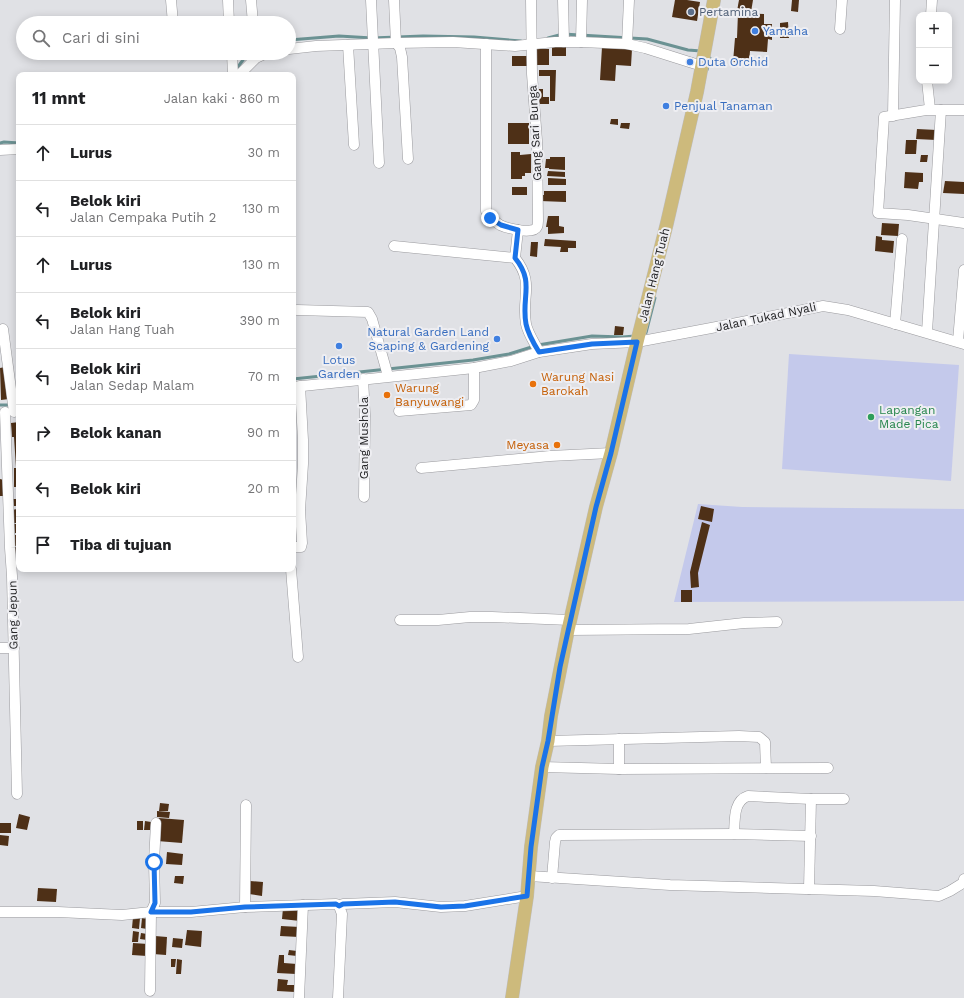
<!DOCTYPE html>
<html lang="id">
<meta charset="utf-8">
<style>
:root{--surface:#fff;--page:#f2f2f2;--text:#202124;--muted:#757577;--line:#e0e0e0}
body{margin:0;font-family:"Work Sans",sans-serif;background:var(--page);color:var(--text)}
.controls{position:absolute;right:12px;top:12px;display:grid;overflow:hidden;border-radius:8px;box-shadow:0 2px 10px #0003}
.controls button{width:36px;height:36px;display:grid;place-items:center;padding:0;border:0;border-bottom:1px solid var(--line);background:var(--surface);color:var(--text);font:20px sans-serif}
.stop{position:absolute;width:12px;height:12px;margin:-9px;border:3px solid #1a73e8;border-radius:50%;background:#fff}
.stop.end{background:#1a73e8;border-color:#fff;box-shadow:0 1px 4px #0008}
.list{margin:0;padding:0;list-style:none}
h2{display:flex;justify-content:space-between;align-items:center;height:52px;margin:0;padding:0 16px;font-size:17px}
h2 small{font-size:13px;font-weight:400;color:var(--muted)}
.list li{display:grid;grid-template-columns:26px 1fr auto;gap:12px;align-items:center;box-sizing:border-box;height:56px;padding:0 16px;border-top:1px solid var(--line)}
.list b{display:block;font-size:15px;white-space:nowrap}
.list p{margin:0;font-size:13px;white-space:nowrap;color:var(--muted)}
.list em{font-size:13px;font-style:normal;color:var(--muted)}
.icon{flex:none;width:22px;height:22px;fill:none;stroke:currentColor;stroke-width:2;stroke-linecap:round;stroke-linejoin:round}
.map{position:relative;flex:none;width:964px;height:998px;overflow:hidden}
.search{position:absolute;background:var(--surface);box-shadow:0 2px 10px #0003;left:16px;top:16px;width:280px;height:44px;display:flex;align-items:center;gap:10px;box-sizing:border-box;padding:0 14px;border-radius:22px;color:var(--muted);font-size:15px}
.panel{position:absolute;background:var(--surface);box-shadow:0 2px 10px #0003;left:16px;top:72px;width:280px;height:500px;border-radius:8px}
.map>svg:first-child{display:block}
</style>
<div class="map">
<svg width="964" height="998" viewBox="0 0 964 998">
<rect width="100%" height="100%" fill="#e0e1e5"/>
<g fill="#c4c9eb">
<polygon points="789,354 959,365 951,481 782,469"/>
<polygon points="698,504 742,507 964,509 964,601 674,602"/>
</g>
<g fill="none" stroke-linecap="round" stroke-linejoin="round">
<g stroke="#6b9293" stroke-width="3">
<polyline points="548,38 563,34 647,39 688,50 701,51"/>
<polyline points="289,40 339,36 372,38 423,36 474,37 521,41"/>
<polyline points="707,70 710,58"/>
<polyline points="235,71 248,53"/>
<polyline points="0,143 4,142 19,143"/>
<polyline points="646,333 655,298"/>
<polyline points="293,379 473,360 509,354 538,345 592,336 623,337 635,336"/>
<polyline points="0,405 19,405"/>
</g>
</g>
<g fill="#4e3017">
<polygon points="675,0 687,0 700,2 697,21 672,17"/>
<polygon points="739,0 753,0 751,12 737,11"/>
<polygon points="792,0 799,0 798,12 791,11"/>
<polygon points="738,13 764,14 764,24 772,24 772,40 768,39 767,52 750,51 749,63 733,62 735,38 737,38"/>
<polygon points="788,22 789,38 780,38 780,23"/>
<rect x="552" y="47" width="14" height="9"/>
<polygon points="602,47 632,49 631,66 616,65 615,81 600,80"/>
<rect x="536" y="49" width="13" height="16"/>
<rect x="512" y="56" width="18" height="10"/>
<polygon points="539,70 556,70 555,101 550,101 550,76 539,76"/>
<polygon points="536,89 543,89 543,97 549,97 549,104 538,104"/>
<polygon points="611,119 618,119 618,125 610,124"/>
<rect x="508" y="123" width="21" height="21"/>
<polygon points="621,123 630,123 629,129 620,128"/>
<polygon points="917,129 937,130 936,140 916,139"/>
<polygon points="906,140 917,140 916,154 905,154"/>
<polygon points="511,152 520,152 520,155 531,154 531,173 525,173 525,176 522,176 522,179 511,179"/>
<polygon points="921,155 928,155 927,162 920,162"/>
<polygon points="550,157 565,157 565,170 549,169 549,168 545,168 546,159 550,159"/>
<polygon points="548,171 565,172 565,177 547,176"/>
<polygon points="905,172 923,173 923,182 919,182 918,189 904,188"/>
<polygon points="548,178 566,179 566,185 548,185"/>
<polygon points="945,181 964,182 964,194 943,193"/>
<rect x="512" y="187" width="15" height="8"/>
<polygon points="544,191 566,191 566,202 540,201 540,195 544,195"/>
<polygon points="548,216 559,216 559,226 564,227 564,233 548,234 548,227 546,227"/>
<polygon points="882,223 899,224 898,236 881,235"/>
<polygon points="876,236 882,237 882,240 894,241 893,253 875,251"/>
<polygon points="545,239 576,241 576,248 568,248 568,252 560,252 561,247 544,246"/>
<polygon points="531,242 538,242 537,257 530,256"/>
<polygon points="615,326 624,327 623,335 614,335"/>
<polygon points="19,364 19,383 18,383 16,365"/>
<polygon points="5,367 9,399 1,400 0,368"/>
<polygon points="19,422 19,467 16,467 14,437 12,437 11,423"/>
<rect x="14" y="468" width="5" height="19"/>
<polygon points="0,479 4,480 4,496 0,496"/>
<rect x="13" y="499" width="6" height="7"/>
<polygon points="701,506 714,509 712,522 698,519"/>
<polygon points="17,507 19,507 19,523 13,523 12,510 17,509"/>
<polygon points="702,522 710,525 698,573 699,587 691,588 690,572"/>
<polygon points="12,524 19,524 19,533 14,533"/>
<polygon points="14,535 19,535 19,545 15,546"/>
<rect x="12" y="547" width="7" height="10"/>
<rect x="681" y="590" width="11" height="12"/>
<polygon points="160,803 169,804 168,811 159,811"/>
<polygon points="157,811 170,812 169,818 157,817"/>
<polygon points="19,814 30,817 27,830 16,828"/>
<polygon points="159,818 184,820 182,843 157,841"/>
<rect x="137" y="821" width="6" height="9"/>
<polygon points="145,821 151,822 150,830 144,830"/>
<rect x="0" y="823" width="11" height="10"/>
<polygon points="0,835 9,836 8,846 0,845"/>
<polygon points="167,852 183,854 182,865 166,864"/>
<polygon points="175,876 184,876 183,884 174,883"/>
<polygon points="250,881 263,882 262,896 249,894"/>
<polygon points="38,888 57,889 56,902 37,901"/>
<polygon points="283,908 301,910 300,921 282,919"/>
<polygon points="133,917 140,918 139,929 132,928"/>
<polygon points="142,918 148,919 147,929 141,928"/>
<polygon points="281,926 300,927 299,937 280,936"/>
<polygon points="187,930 202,931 201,947 185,945"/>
<polygon points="133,931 139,932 138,942 132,942"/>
<polygon points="141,933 147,934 147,940 140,939"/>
<polygon points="155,936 167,937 166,955 153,954"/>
<polygon points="173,938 183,939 182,948 172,947"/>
<polygon points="133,943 148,944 147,956 132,955"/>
<polygon points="289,950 297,951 297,956 288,955"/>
<polygon points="279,955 284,955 284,963 297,964 296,974 277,973"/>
<polygon points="171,959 176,959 175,967 171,967"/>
<polygon points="177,959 182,960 181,974 176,974"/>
<polygon points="278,979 288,980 287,985 295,985 295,992 277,991"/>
</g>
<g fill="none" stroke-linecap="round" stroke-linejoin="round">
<g stroke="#9a9a9e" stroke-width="11">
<g id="minor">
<polyline points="171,0 173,23"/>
<polyline points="228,0 229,23"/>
<polyline points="251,0 253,23"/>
<polyline points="371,0 379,163"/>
<polyline points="394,0 396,43 400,48 402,57 408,159"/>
<polyline points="563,0 564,42"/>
<polyline points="931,15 932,0"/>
<polyline points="840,29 842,0"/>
<polyline points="581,42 582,0"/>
<path d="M486,44V211C489,217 494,221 500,225C506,228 533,235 537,227C538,225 538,223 538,221L537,141L532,74L531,0"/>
<polyline points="627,44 629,0"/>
<polyline points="348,45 354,145"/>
<polyline points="289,49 316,46 396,43 453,42 515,46 555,42 581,42 627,44 645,48 702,66"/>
<polyline points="232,53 233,75"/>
<polyline points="239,75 256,58 267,53"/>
<polyline points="927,81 930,109"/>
<polyline points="964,110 926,110 884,117 878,213 908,215 964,223"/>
<polyline points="893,116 895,0"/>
<polyline points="0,150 19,149"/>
<path d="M394,246L515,258C535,283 521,297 526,324C528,334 535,343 539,352"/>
<polyline points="515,258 518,230"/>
<polyline points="297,310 368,312 372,319 388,376"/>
<polyline points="895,324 902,239"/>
<polyline points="3,329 14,412"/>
<polyline points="927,332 941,110"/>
<polyline points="958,341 964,270"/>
<polyline points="363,379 365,415 364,497"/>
<polyline points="293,387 474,368 511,361 539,352 592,344 637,342 727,325 823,306 848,310 964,344"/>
<polyline points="399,411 471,405 474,400 474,368"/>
<polyline points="5,412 10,548 12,576 17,794"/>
<polyline points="421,468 550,456 611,453"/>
<polyline points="293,547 301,547 302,543 300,510 303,464 303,440 300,386"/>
<polyline points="291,569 298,657"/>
<polyline points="400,620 438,620 470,617 492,617 570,620"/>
<polyline points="568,630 689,629 744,623 777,622"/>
<polyline points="0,648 14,648"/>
<polyline points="548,741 739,736 759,737 765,742 766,768"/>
<polyline points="542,767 619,769 828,768"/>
<polyline points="619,769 619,739"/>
<path d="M734,834C735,820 733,801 748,796L811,799H844"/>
<polyline points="529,876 670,885 874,891 939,896 950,891 963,883 964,879"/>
<polyline points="552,878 555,842 556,838 559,835 734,834 811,836"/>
<polyline points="809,889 811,799"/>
<polyline points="339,906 343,904 395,902 441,907 465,906 527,896"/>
<polyline points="245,907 246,805"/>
<polyline points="0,912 58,912 122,915 151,912 191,912 245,907 336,904 339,906 342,914 338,998"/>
<polyline points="150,991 151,912 155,903 154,862 156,823"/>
<polyline points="299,998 303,905"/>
</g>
</g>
<g stroke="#bdbdbe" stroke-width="14">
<polyline id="major" points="512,998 527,896 531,847 542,767 548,741 551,716 568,630 596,507 611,453 637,342 667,223 697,92 714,0"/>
</g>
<use href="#minor" stroke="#fff" stroke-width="10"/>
<use href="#major" stroke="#cdba7c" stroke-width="13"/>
</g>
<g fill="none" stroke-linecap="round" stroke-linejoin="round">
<path stroke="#1a73e8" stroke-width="5" d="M154,862L155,903L151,912H191L245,907L336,904L339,906L343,904L395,902L441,907L465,906L527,896L531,847L542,767L548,741L560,667L596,507L611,453L637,342L592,344L539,352C534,344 528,334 526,324C521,297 535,282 515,258L518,230L501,225L490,218"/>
</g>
<circle fill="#5c6f8a" stroke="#eeeef2" stroke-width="1.5" cx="691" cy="12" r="4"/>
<g fill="#3f7fe0" stroke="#eeeef2" stroke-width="1.5">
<circle cx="755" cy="31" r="4"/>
<circle cx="690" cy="62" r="4"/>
<circle cx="666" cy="106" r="4"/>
<circle cx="497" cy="339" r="4"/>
<circle cx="339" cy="346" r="4"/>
</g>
<g fill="#e8710a" stroke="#eeeef2" stroke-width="1.5">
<circle cx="533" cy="384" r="4"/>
<circle cx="387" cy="395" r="4"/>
<circle cx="557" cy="445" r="4"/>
</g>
<circle fill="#2e9e5b" stroke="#eeeef2" stroke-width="1.5" cx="871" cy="417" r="4"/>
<g text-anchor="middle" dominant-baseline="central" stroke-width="4" stroke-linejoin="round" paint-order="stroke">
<g font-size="12" fill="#4e5e75" stroke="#eeeef2" text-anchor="start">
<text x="699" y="12">Pertamina</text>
</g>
<g font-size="12" fill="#366cbe" stroke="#eeeef2" text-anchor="start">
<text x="763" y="31">Yamaha</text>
<text x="698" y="62">Duta Orchid</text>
<text x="674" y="106">Penjual Tanaman</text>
<text x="489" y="332" text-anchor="end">Natural Garden Land<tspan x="489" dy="14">Scaping &amp; Gardening</tspan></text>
<text x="339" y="360" text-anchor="middle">Lotus<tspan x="339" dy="14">Garden</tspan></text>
</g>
<g font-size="12" fill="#242426" stroke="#eeeef2">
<text transform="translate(535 133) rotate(-93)">Gang Sari Bunga</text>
<text transform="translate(654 275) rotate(-76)">Jalan Hang Tuah</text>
<text transform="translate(766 317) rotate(-12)">Jalan Tukad Nyali</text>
<text transform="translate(364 438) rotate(-90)">Gang Mushola</text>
<text transform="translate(13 615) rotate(-91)">Gang Jepun</text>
</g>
<g font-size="12" fill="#c56008" stroke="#eeeef2" text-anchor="start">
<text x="541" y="377">Warung Nasi<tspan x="541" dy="14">Barokah</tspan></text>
<text x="395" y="388">Warung<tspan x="395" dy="14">Banyuwangi</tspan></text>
<text x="549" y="445" text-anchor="end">Meyasa</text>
</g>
<g font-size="12" fill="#27864d" stroke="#eeeef2" text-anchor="start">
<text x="879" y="410">Lapangan<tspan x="879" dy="14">Made Pica</tspan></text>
</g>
</g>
</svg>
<div class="controls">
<button>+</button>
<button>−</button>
</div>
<div class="stop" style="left:154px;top:862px"></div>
<div class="stop end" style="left:490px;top:218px"></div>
<div class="search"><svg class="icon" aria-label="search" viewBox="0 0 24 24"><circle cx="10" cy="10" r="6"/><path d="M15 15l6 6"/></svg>Cari di sini</div>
<section class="panel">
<h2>11 mnt<small>Jalan kaki · 860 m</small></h2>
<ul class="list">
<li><svg class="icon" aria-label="ahead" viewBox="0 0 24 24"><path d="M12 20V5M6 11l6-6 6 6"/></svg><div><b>Lurus</b></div><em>30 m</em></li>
<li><svg class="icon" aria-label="left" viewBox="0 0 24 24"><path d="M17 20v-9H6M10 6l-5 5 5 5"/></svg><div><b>Belok kiri</b><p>Jalan Cempaka Putih 2</p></div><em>130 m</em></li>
<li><svg class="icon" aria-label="ahead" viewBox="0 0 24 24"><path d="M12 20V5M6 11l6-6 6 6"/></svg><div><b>Lurus</b></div><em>130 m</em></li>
<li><svg class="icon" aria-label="left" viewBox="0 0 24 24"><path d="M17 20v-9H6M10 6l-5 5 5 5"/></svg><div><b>Belok kiri</b><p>Jalan Hang Tuah</p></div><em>390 m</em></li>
<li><svg class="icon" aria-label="left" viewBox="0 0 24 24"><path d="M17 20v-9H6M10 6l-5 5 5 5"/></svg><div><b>Belok kiri</b><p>Jalan Sedap Malam</p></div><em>70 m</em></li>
<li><svg class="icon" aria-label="right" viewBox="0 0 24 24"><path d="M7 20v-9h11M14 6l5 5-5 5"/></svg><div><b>Belok kanan</b></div><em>90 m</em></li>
<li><svg class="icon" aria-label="left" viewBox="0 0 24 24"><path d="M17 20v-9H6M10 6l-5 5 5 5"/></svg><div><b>Belok kiri</b></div><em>20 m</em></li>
<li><svg class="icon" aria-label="arrive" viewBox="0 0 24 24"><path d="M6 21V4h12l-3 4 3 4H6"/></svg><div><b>Tiba di tujuan</b></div></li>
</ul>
</section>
</div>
